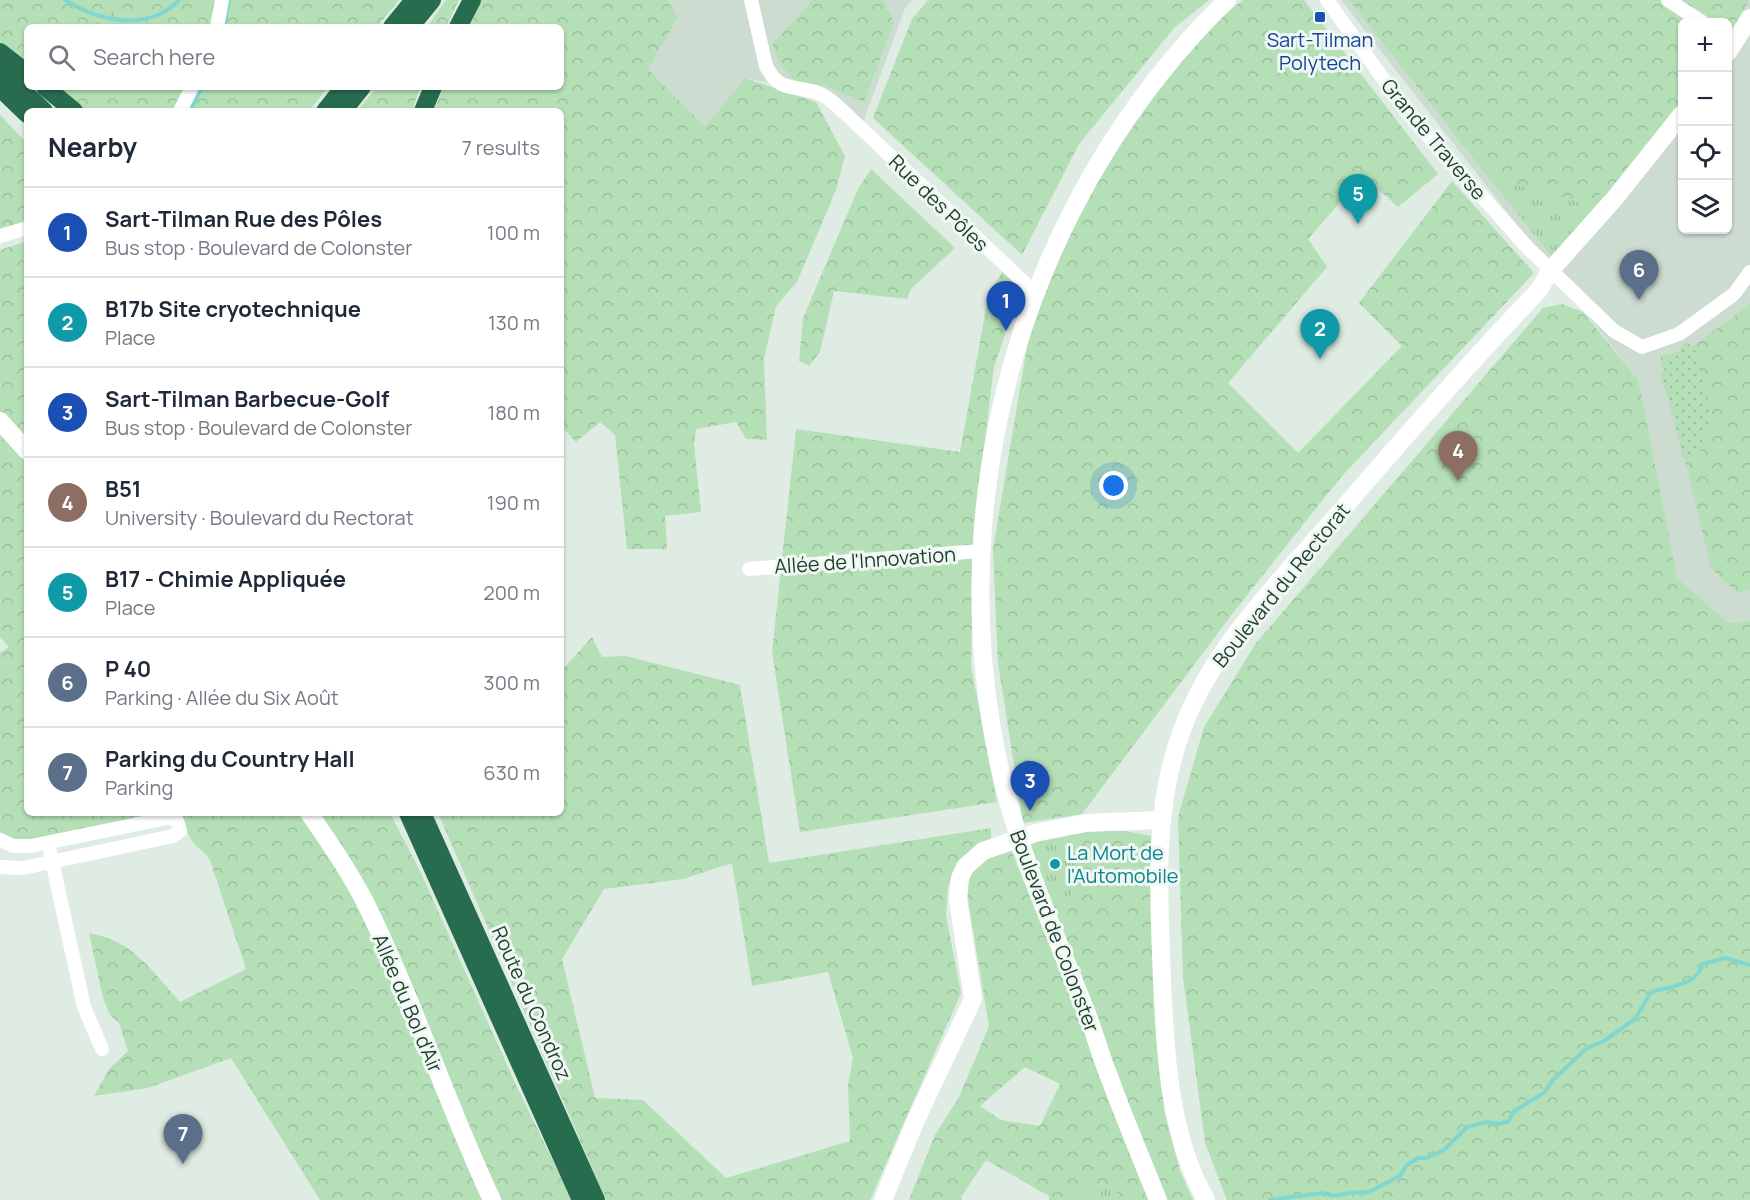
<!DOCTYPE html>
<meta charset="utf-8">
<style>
:root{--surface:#fff;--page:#f2f2f3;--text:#1f2937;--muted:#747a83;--line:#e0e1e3;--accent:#ff4b4a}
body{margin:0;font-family:Manrope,sans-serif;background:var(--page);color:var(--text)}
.controls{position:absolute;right:18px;top:18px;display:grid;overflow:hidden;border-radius:9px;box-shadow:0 2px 4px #0004}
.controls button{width:54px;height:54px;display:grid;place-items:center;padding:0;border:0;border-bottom:2px solid var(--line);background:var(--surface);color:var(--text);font:30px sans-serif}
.you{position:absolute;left:1114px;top:486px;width:21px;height:21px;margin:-15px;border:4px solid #fff;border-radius:50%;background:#1a73e8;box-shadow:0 0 0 9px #1a73e833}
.badge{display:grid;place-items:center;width:39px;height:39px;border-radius:50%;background:var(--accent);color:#fff;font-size:20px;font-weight:700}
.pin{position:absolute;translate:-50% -50px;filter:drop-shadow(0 2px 3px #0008)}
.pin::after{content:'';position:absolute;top:32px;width:21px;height:18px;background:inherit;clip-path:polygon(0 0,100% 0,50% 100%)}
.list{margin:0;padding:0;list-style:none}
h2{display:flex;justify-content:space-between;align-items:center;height:78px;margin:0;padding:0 24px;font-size:26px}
h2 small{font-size:20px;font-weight:400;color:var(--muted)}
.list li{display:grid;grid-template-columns:39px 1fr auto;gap:18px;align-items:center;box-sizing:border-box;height:90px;padding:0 24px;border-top:2px solid var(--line)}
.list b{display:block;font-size:22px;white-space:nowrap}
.list p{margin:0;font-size:20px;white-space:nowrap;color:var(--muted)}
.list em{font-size:20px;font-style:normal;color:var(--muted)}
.icon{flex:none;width:33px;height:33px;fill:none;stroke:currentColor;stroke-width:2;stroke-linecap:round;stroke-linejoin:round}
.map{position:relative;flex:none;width:1750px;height:1200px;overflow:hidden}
.search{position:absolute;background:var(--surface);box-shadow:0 2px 4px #0004;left:24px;top:24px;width:540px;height:66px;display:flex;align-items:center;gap:15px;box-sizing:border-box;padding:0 21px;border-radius:9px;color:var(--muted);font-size:22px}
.panel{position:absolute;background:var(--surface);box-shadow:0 2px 4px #0004;left:24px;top:108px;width:540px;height:708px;border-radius:9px}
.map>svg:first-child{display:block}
</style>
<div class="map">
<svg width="1750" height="1200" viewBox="0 0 1750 1200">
<defs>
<pattern id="grass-tufts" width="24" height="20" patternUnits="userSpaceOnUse" patternTransform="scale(1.5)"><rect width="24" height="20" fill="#b5dfb6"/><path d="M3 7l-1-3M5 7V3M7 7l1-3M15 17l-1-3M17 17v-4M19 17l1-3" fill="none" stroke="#9bc09d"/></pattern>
<pattern id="forest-crowns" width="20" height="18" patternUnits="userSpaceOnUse" patternTransform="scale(1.5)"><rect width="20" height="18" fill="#b5dfb6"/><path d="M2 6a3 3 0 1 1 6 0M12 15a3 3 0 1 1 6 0" fill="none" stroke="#9bc09d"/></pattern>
<pattern id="wetland-marsh" width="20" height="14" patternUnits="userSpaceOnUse" patternTransform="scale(1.5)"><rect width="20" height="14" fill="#b5dfb6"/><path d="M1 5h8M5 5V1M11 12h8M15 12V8" fill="none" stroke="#9bc09d"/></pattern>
<pattern id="garden-dots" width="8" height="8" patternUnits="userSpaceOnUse" patternTransform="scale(1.5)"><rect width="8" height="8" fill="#b5dfb6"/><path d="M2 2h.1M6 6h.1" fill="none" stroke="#9bc09d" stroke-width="1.8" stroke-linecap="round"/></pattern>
</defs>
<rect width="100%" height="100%" fill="#dfece3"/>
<g fill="#cddcd1" fill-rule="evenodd">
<polygon points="667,0 912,0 905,8 861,128 821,94 745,78 705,127 640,61 678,17"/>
<path d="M1341,0H1750V621L1729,623L1677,578L1639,381ZM1682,22H1728V230H1682Z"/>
</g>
<g fill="url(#grass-tufts)">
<polygon points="1644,164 1552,257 1488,177 1587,204"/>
<polygon points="1085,831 1063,933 1025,843"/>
<polygon points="1075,1172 1137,1200 1067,1200"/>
</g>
<g fill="url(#forest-crowns)" fill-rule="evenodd">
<polygon points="0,0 399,0 377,27 27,27 27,64 0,42"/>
<polygon points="446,0 459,0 446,27 427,27"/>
<polygon points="479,0 667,0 678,17 648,69 705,127 745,78 816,102 845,156 836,190 797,282 776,306 764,359 767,440 746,439 736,422 696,429 694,444 701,512 665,516 667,549 627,549 615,435 600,422 576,442 561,426 561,111 434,111 443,87 561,87 561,27 467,27"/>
<polygon points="813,0 883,0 894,22 864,102 823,85 797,83 780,64 772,44"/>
<polygon points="928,0 1209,0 1174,28 1079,144 1022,255 873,118 912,19"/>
<polygon points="1243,0 1304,0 1438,174 1398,207 1363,176 1308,239 1327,267 1228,383 1298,453 1402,346 1359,303 1452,181 1534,273 1341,477 1236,609 1082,814 1023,823 998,663 993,549 1036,293 1105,158 1200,34"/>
<polygon points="1349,0 1749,0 1736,23 1733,44 1728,52 1728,22 1682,22 1682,114 1644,164 1587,204 1488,177"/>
<polygon points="55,87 328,87 309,111 83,111"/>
<polygon points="377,87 420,87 412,111 357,111"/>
<polygon points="0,115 27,143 27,224 0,230"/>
<polygon points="871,169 955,248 911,289 907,299 834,291 820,352 809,366 799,361 803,318 858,189"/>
<polygon points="27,241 27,813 167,813 21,842 0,832 0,653 9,647 0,637 0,250"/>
<polygon points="1003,271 1027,290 1011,317 994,367 974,528 971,666 997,802 800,832 772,652 796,429 960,452 989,292"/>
<polygon points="1562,304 1583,312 1639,381 1677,578 1729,623 1750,621 1750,1200 1227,1200 1205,1143 1183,977 1178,817 1204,727 1256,643 1543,308"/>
<polygon points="1750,304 1750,590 1737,593 1711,568 1660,357 1692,347"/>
<path d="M592,637L602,657L626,656L740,685L769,863L991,828V838L963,858L948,885L946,916L961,993L870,1200H606L438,813H561V671ZM732,863L752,986L828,972L853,1058L848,1085L850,1141L726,1178L643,1100L595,1098L562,959L604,889L683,879Z"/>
<path d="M174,813H390L420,871L516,1085L572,1200H320L231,1058L148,1088L94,1096L109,1069L128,1051L119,1023L110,1015L103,998L89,933C134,941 152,971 180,1002L246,969L210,860C206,852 198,849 193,842C185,831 186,821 174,813Z"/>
<path d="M1119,830L1152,836L1164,1110L1180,1171L1193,1200H1125C1112,1183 1088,1185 1074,1200H1049V1196L986,1160L961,1197L962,1200H909L935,1135L959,1097L989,1026L965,882L986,854L1010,847L1044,932L1063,933L1085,831ZM1025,1067L1060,1084L1040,1126L1001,1120L980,1106Z"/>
</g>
<polygon fill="url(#wetland-marsh)" points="116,12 126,20 122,27 100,27 89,14"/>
<polygon fill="url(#garden-dots)" points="1686,341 1696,352 1706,378 1705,396 1714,423 1701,444 1700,456 1683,458 1669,400 1660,375"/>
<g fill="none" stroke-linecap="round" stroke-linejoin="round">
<g stroke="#81d7d0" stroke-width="4">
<path d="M65,0C99,21 148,33 179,0"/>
<polyline points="224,27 229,0"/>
<polyline points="190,111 202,87"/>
<path d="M1270,1200L1322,1193C1336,1200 1352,1189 1367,1193L1400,1176L1406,1166L1418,1158H1427L1444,1150L1467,1127L1486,1122L1500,1124L1509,1121L1513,1112L1545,1092L1553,1080L1587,1048L1604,1041L1635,1019L1651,992C1669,987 1697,985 1703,964L1725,958L1750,965"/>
</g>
<g stroke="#fff" stroke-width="14">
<path d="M751,0L766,66C780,94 794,84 818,93C828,96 837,106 845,113L1034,292"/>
<polyline points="1327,0 1406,111 1528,248 1614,331 1642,347 1679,334 1734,294 1750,272"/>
<polyline points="1668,0 1702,22"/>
<polyline points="217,27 222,0"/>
<polyline points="180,111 192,87"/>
<polyline points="0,236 27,228"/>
<polyline points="749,569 980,551"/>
<polyline points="0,840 13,846 31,846 167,818 177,820 180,831 173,836 23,868 0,867"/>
<polyline points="50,852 84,1007 102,1049"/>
</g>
<g stroke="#fff" stroke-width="18">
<polyline points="1728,52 1750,18"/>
<polyline points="0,421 27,451"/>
<path d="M309,813C329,842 349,871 365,902C413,999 446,1102 492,1200"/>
<polyline points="883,1200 915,1122 973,999 958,900 960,878 965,867 983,851 1035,833 1086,823 1161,820"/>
<path d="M1158,1200C1142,1160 1125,1120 1110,1079C1101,1057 1095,1034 1086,1011C1053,928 1016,847 998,760C940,488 1028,194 1227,0"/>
<path d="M1206,1200C1169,1135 1165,1053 1162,980C1159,896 1152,810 1182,730C1213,646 1281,580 1339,513C1404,438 1470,362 1539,290L1550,271L1615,198L1682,114"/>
</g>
<g stroke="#276c4e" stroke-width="18">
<polyline points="392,27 414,0"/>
<polyline points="410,27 432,0"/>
<polyline points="458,27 472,0"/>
<polyline points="0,52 27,73"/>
<polyline points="0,69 44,111"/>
<polyline points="45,87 74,111"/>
<polyline points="0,88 27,114"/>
<polyline points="325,111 344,87"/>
<polyline points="343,111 362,87"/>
<polyline points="423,111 433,87"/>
<polyline points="408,813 581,1200"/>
<polyline points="422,813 596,1200"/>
</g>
</g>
<rect fill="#1a4fb4" stroke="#eff8f2" stroke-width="2" x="1314" y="11" width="12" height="12" rx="3"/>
<circle fill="#0f9aa8" stroke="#eff8f2" stroke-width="2" cx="1055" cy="864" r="6"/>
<g text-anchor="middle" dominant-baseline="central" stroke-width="6" stroke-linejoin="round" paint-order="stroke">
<g font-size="20" fill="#164399" stroke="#eff8f2">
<text x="1320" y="39">Sart-Tilman<tspan x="1320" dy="23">Polytech</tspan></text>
</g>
<g font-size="20" fill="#1e3d2e" stroke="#eff8f2">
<text transform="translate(1434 139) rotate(50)">Grande Traverse</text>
<text transform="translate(939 203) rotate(44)">Rue des Pôles</text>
<text transform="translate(865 560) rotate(-4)">Allée de l'Innovation</text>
<text transform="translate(1281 585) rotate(-51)">Boulevard du Rectorat</text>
<text transform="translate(1055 931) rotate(69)">Boulevard de Colonster</text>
<text transform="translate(408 1003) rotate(67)">Allée du Bol d'Air</text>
<text transform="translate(532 1003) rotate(66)">Route du Condroz</text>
</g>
<g font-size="20" fill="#0d838f" stroke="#eff8f2" text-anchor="start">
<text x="1067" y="852">La Mort de<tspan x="1067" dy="23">l'Automobile</tspan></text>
</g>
</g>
</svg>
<div class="controls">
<button>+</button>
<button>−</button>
<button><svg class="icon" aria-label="locate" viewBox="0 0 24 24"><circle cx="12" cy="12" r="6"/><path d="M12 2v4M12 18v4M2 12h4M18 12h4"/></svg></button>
<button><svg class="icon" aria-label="layers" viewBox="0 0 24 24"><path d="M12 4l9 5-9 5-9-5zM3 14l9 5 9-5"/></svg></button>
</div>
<div class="you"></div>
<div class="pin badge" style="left:1006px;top:331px;background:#1a4fb4">1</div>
<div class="pin badge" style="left:1320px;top:359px;background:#0f9aa8">2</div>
<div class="pin badge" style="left:1030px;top:811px;background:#1a4fb4">3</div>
<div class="pin badge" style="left:1458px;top:481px;background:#8d6e63">4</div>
<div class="pin badge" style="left:1358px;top:224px;background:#0f9aa8">5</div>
<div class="pin badge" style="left:1639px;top:300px;background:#5c6f8a">6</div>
<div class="pin badge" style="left:183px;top:1164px;background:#5c6f8a">7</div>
<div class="search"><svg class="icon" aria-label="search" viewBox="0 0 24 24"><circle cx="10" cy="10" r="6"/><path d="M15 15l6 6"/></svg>Search here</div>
<section class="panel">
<h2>Nearby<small>7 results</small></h2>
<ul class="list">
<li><span class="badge" style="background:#1a4fb4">1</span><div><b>Sart-Tilman Rue des Pôles</b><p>Bus stop · Boulevard de Colonster</p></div><em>100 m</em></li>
<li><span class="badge" style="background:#0f9aa8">2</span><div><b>B17b Site cryotechnique</b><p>Place</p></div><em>130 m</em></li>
<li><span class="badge" style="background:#1a4fb4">3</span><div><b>Sart-Tilman Barbecue-Golf</b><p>Bus stop · Boulevard de Colonster</p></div><em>180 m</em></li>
<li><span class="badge" style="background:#8d6e63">4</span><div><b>B51</b><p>University · Boulevard du Rectorat</p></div><em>190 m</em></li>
<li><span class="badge" style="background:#0f9aa8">5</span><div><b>B17 - Chimie Appliquée</b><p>Place</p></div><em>200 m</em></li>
<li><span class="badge" style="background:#5c6f8a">6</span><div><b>P 40</b><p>Parking · Allée du Six Août</p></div><em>300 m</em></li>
<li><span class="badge" style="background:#5c6f8a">7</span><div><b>Parking du Country Hall</b><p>Parking</p></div><em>630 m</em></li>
</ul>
</section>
</div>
